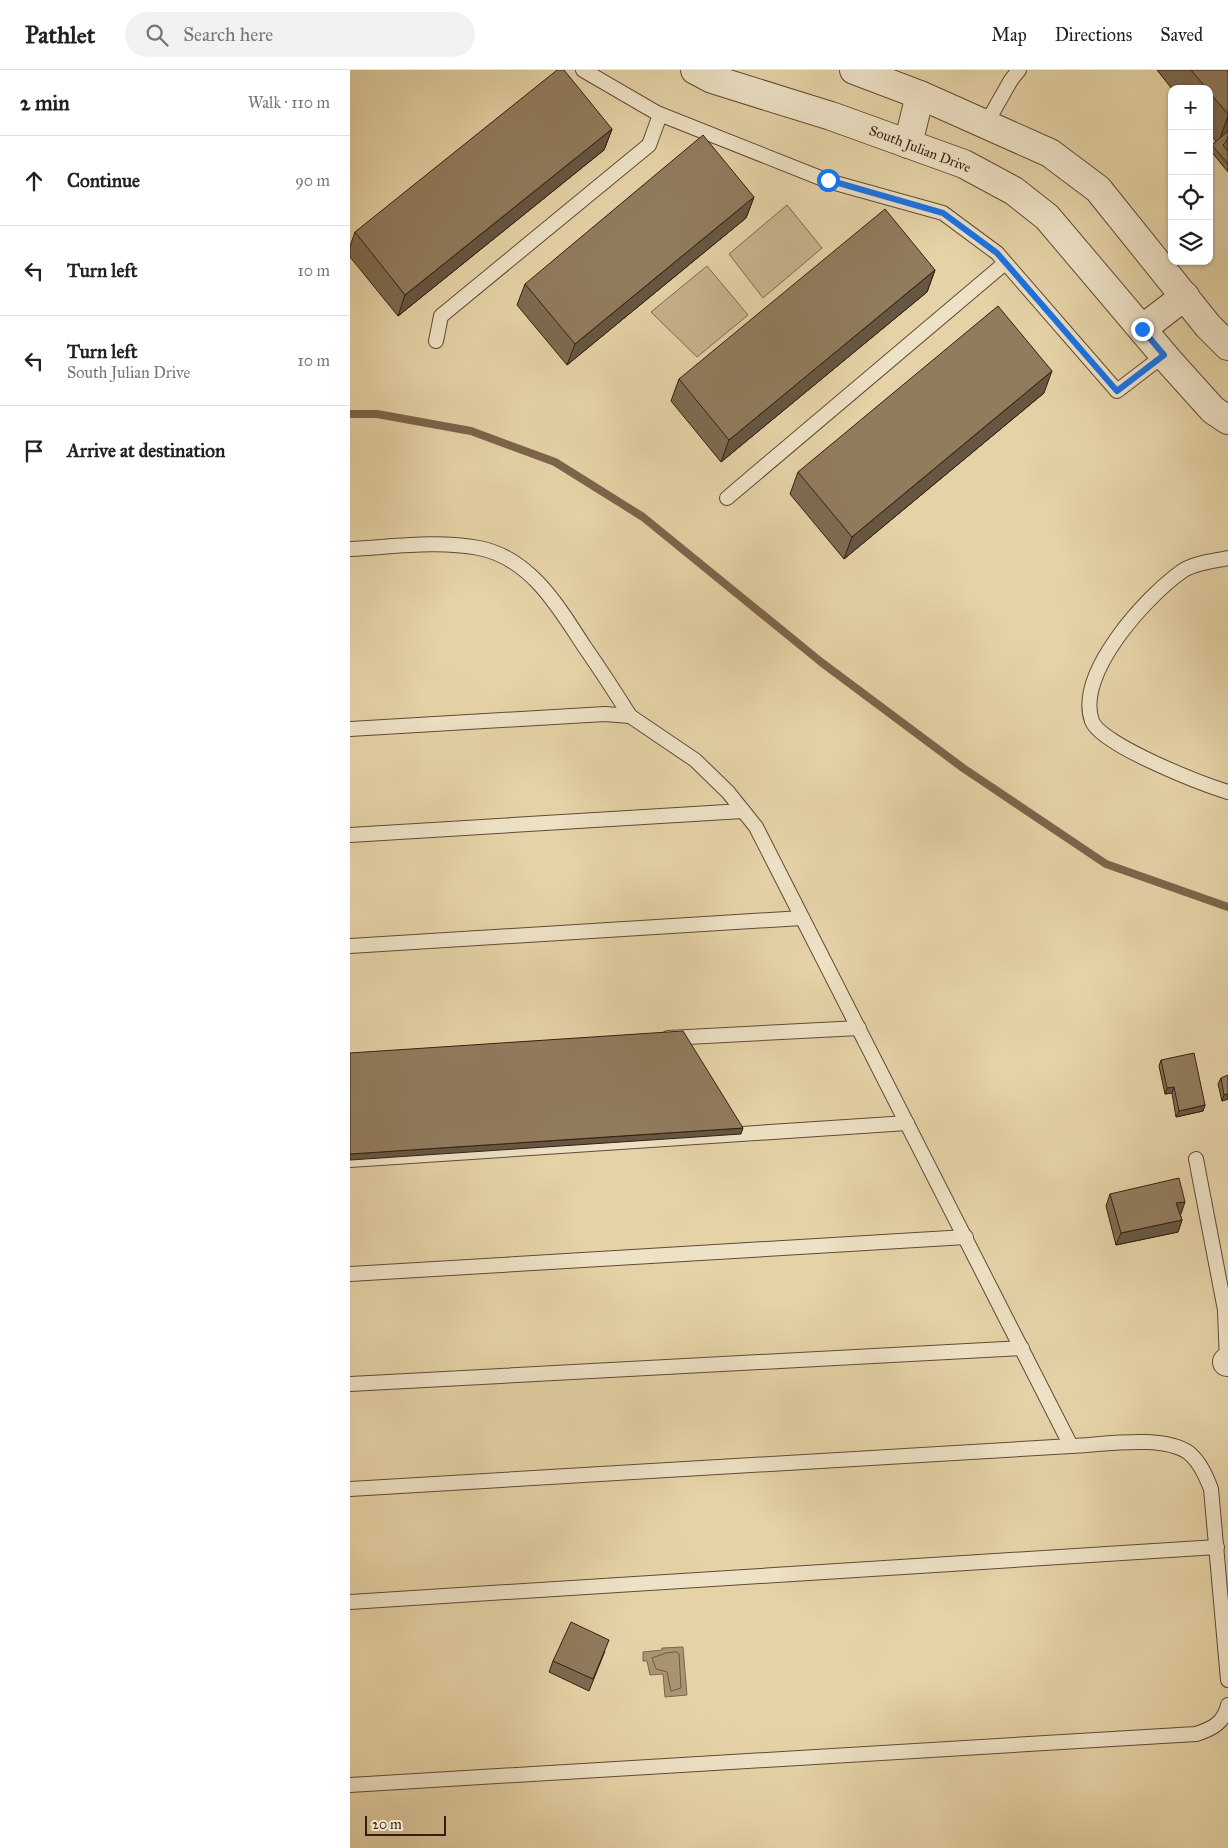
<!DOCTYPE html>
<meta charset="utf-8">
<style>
:root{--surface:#fff;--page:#f2f2f2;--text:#222;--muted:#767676;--line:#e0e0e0}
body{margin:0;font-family:"IM FELL Great Primer",serif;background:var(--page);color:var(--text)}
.controls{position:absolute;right:15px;top:15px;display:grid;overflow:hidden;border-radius:10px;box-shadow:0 1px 4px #0004}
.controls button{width:45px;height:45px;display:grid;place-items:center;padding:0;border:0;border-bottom:1px solid var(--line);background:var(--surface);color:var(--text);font:25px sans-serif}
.scale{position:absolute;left:15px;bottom:12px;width:81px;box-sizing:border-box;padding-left:5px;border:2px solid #361d0f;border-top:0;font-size:14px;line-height:18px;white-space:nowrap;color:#361d0f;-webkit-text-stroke:4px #eee2c6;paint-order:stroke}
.stop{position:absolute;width:15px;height:15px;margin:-11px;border:4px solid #1a73e8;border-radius:50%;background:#fff}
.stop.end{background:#1a73e8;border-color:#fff;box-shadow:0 1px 5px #0008}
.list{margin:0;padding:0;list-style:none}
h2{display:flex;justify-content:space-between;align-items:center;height:65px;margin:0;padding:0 20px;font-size:21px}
h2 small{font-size:16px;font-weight:400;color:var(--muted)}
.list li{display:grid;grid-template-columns:32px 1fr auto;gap:15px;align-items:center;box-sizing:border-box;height:90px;padding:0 20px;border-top:1px solid var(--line)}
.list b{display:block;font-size:19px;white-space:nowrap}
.list p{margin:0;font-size:16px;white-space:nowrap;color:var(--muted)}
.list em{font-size:16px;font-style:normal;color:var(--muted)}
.icon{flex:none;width:28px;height:28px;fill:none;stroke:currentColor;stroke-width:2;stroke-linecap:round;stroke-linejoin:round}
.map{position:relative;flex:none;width:878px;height:1778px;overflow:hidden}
header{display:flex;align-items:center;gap:30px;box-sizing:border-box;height:70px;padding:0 25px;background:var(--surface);border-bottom:1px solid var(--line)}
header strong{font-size:24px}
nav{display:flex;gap:28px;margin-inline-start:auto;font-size:18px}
.search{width:350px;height:45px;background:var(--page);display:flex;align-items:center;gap:12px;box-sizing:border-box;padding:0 18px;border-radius:28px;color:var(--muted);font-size:19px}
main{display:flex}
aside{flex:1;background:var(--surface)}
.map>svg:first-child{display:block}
</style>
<header>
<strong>Pathlet</strong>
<div class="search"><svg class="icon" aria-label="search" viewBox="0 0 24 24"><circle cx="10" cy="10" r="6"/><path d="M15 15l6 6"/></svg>Search here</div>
<nav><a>Map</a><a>Directions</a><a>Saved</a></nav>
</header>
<main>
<aside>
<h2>2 min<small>Walk · 110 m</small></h2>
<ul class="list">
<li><svg class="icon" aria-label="ahead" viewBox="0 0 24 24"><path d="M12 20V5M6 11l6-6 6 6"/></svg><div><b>Continue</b></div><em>90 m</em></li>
<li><svg class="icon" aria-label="left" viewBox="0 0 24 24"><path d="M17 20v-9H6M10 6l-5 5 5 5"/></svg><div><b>Turn left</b></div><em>10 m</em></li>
<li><svg class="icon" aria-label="left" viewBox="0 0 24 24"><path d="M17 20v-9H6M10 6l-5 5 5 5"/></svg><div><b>Turn left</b><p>South Julian Drive</p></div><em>10 m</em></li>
<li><svg class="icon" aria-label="arrive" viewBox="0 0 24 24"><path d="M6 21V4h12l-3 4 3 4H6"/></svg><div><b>Arrive at destination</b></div></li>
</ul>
</aside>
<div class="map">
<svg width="878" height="1778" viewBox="0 0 878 1778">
<rect width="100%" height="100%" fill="#e5d3a7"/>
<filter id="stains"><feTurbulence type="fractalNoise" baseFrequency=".004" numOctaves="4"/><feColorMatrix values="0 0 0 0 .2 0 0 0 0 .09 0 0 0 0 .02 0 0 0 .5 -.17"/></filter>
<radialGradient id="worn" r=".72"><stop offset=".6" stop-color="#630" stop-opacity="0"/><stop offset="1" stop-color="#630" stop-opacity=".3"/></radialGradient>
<g fill="#c7b48d" stroke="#7e684e">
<polygon points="437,135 472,178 413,228 379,184"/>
<polygon points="357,196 398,245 347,287 301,242"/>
</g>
<polygon fill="#aa9573" stroke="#7c654b" points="333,1577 337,1625 315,1627 313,1604 300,1605 297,1591 293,1591 293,1582 312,1580 312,1578"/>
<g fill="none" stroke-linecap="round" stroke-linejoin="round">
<polygon stroke="#705941" stroke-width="1" points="327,1582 329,1584 331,1618 321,1621 317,1602 306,1599 302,1588 316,1583"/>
<polyline stroke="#7c654b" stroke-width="8" points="0,344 27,344 121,361 205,392 293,447 471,592 613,698 756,794 878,837"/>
<g stroke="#624a35" stroke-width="16">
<g id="service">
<polyline points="233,0 307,43 478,111 593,143 647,183 767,321 814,285"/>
<polyline points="636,54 661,10 669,0"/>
<polyline points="86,271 91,246 299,75 310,45"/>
<polyline points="377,428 655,193"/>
<path d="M0,479C42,477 87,470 129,478C180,488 208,536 234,576C250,599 265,622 280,646"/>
<path d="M878,488C864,491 842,493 831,502C796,527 725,604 742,651C751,675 852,714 878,722"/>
<path d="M0,659L255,644L280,646L345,690L378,722L406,757L721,1376C752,1375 813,1364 839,1383C850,1392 856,1406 861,1419L878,1610"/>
<polyline points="0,765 393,741"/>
<polyline points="0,876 452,848"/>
<polyline points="318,968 509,958"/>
<polyline points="846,1089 875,1240 877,1292"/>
<polyline points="0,1090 557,1053"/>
<polyline points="0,1204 616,1167"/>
<polyline points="0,1314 672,1278"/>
<polyline points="0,1419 721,1376"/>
<polyline points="0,1532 867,1477"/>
<path d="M0,1715L846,1664C862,1659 874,1653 878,1635"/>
</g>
</g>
<g stroke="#624a35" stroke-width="30">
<g id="minor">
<polyline points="345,0 362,9 481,46 614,94 664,121 697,147 818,290 863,340 878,350"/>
<polyline points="504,0 570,25 700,83 748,119 858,256 878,276"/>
<polyline points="558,74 570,25"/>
<polyline points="792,259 835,226"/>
<polyline points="877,1292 878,1292"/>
</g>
</g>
<use href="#service" stroke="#eee2c6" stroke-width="14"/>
<use href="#minor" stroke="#eee2c6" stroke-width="28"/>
</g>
<g fill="#7d6b51" stroke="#361d0f">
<polygon points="807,0 878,0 878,102 860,80 862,75 866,71 859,63 859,19 822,19"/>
<polygon points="262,59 254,80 48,246 0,187 0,176 5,162"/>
<polygon points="404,127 396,148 217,295 167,235 175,214"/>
<polygon points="585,200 577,222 371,392 321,331 329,309"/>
<polygon points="694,323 494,489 440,424 448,402"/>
<polygon points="811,990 855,1035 853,1041 826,1047 822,1023 815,1024 809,996"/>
<polygon points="871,1008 878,1029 872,1031 868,1014"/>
<polygon points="760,1124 831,1144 830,1144 832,1150 828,1162 766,1175 756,1136"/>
<polygon points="255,1581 239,1621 199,1602 203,1591"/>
</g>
<g fill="#665742" stroke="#361d0f">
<polygon points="878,46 878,65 868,74"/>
<polygon points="262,59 254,80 48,246 55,225"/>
<polygon points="404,127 396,148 217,295 225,274"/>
<polygon points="585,200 577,222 371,392 379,370"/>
<polygon points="702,301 694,323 494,489 502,467"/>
<polygon points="824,1017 822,1023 815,1024 817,1018"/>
<polygon points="878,1024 878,1029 872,1031 874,1025"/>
<polygon points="855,1035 853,1041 826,1047 829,1041"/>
<polygon points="393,1058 391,1064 0,1090 0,1084"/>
<polygon points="835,1132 831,1144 821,1145 826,1133"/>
<polygon points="832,1150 828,1162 766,1175 771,1163"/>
</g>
<g fill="#917c5e" stroke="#361d0f">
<polygon points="207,0 214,0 262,59 55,225 5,162"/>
<polygon points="841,0 878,0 878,44 859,22 859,19 857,19"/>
<polygon points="878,61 878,66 876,72 873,75 878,81 878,94 862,75"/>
<polygon points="353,65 404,127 225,274 175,214"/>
<polygon points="535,139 585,200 379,370 329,309"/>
<polygon points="648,236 702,301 502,467 448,402"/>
<polygon points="333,961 393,1058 0,1084 0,983"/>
<polygon points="844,983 855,1035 829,1041 824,1017 817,1018 811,990"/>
<polygon points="878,1005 878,1024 874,1025 871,1008"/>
<polygon points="829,1108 835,1132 826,1133 832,1150 771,1163 760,1124"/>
<polygon points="221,1552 259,1570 243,1609 203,1591"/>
</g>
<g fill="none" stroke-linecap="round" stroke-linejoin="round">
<polyline stroke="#1a73e8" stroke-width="6" points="478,110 593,143 647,183 767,321 814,285 792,259"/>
</g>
<g text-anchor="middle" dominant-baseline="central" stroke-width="5" stroke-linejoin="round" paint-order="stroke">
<g font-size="14" fill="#361d0f" stroke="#eee2c6">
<text transform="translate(570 79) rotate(21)">South Julian Drive</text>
</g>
</g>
<rect width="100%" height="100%" filter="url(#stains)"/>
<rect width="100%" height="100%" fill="url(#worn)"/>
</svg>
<div class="controls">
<button>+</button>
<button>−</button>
<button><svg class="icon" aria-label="locate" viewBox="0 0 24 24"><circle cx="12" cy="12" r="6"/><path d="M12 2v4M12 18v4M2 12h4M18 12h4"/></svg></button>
<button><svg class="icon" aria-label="layers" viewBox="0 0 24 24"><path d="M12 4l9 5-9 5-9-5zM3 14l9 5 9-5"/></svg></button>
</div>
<div class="scale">20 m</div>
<div class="stop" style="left:478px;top:110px"></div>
<div class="stop end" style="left:792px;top:259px"></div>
</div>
</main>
